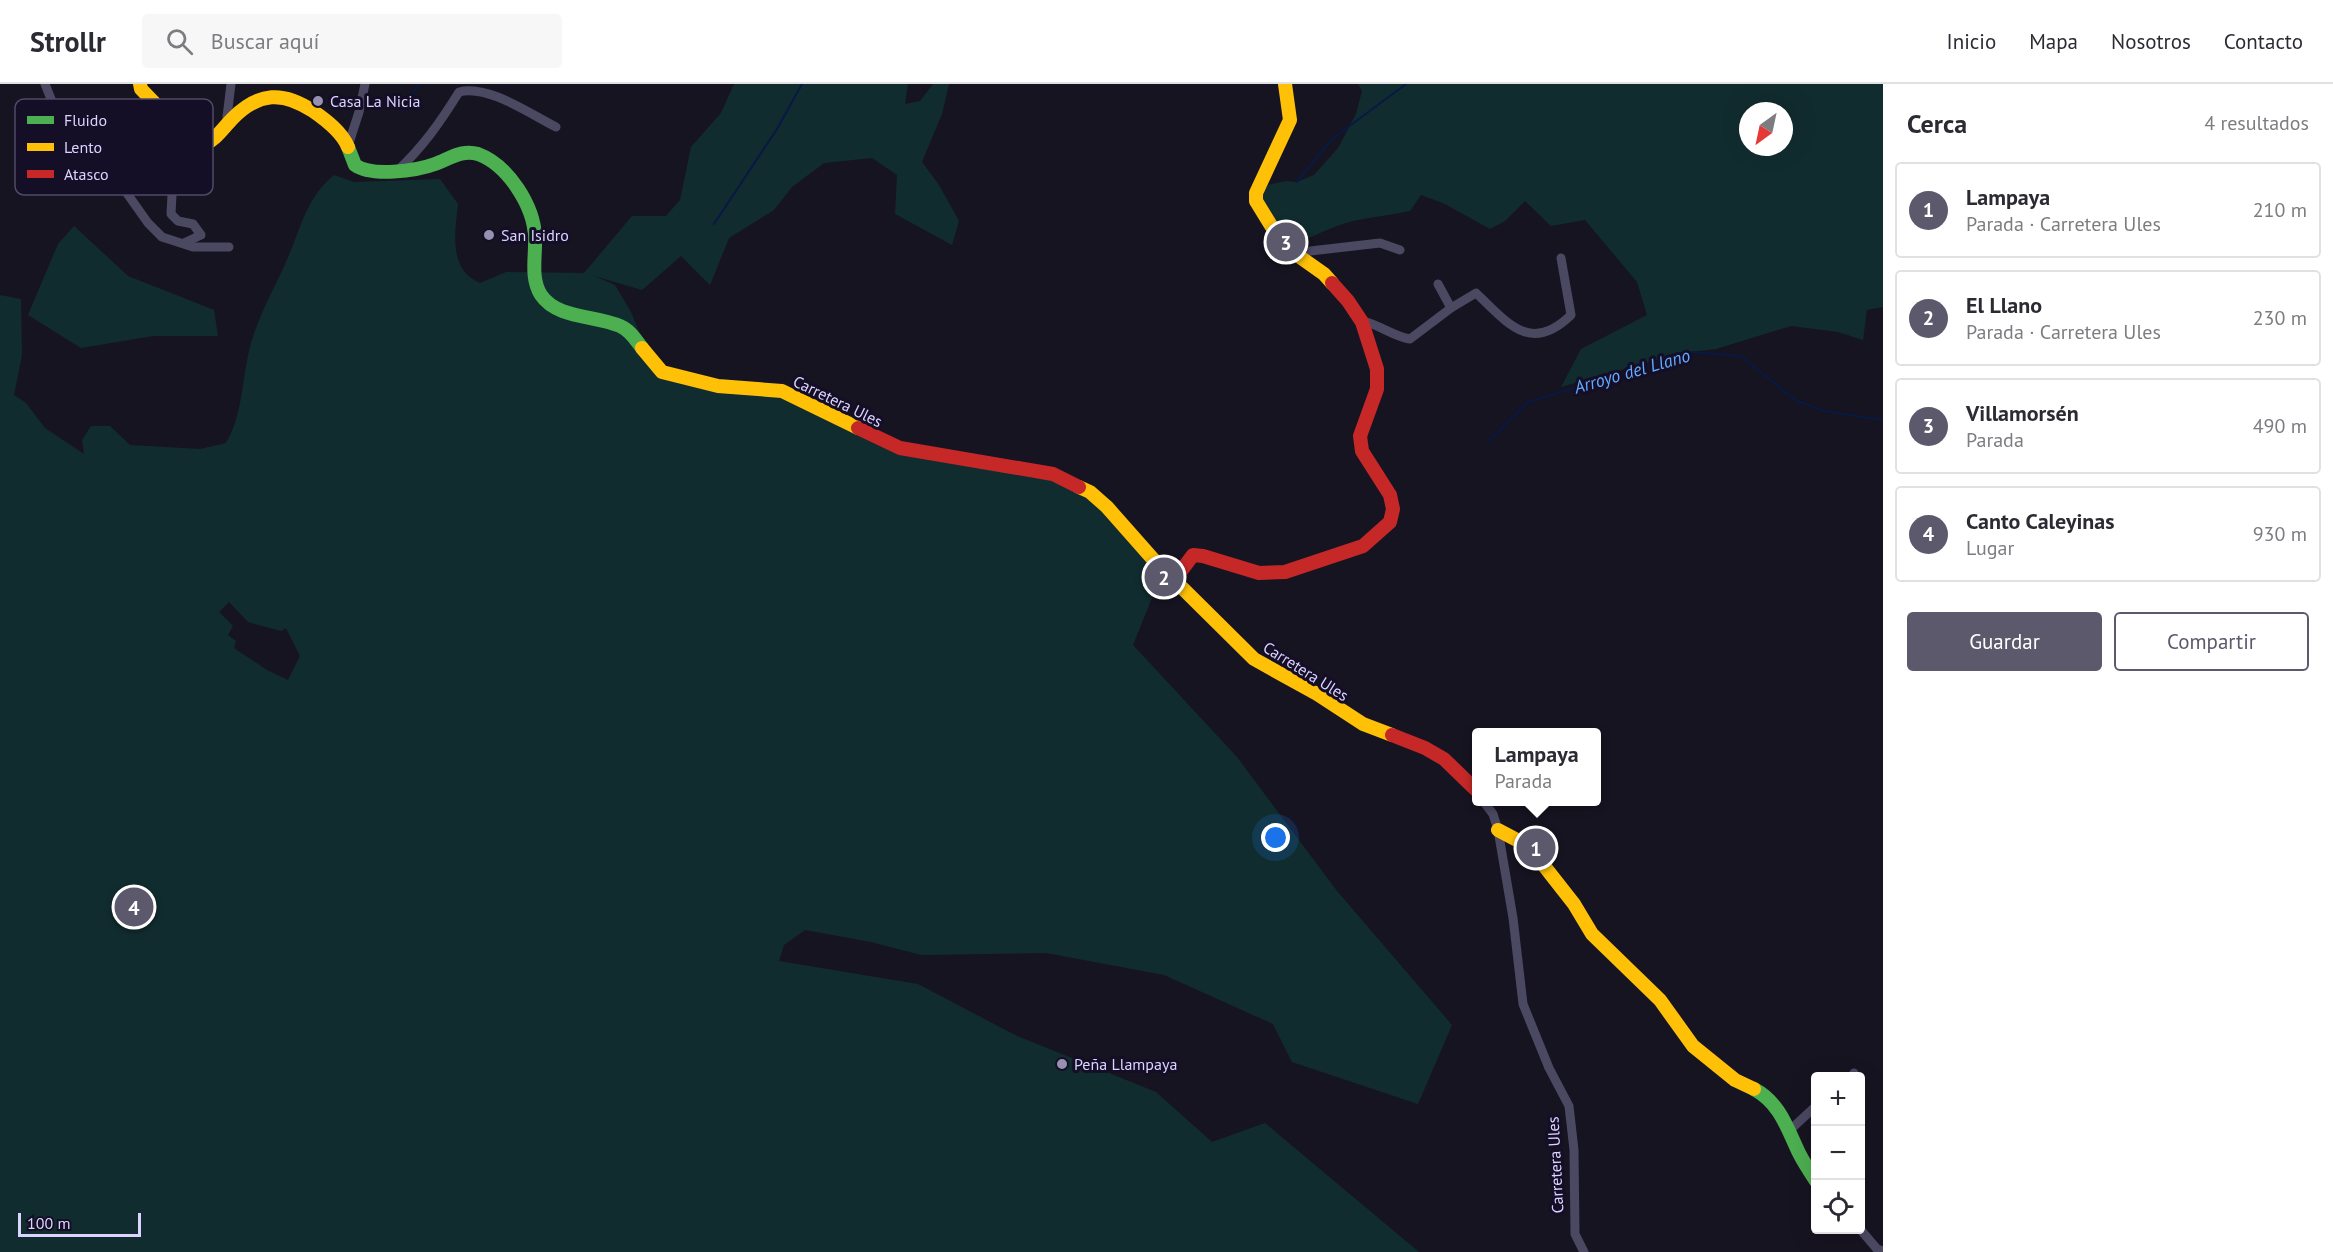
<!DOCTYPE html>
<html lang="es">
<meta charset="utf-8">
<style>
:root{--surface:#fff;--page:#f7f7f7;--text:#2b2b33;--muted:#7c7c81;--line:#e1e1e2;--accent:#5c596c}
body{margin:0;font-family:"PT Sans",sans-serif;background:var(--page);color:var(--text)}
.controls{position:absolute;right:18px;bottom:18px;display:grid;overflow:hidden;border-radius:6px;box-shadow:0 6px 24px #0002}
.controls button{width:54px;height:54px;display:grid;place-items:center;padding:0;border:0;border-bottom:2px solid var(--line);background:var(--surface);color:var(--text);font:30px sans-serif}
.compass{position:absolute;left:1739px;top:18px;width:54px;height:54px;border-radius:50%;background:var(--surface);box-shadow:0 6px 24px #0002;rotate:213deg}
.scale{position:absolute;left:18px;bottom:15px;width:123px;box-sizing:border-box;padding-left:6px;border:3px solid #dcd4ff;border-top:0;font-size:16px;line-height:21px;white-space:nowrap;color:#dcd4ff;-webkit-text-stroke:4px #140e27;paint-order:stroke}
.you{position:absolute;left:1276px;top:754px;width:21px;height:21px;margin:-15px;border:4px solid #fff;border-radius:50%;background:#1a73e8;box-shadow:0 0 0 9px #1a73e833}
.badge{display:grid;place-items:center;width:39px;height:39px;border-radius:50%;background:var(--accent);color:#fff;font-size:20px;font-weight:700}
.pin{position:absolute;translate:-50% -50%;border:3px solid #fff;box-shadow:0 2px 6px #0006}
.popup{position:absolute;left:1472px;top:644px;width:129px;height:78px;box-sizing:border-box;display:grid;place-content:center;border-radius:6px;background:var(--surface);filter:drop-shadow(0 2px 4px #0005);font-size:20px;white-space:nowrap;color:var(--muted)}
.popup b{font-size:22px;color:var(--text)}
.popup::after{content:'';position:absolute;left:50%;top:100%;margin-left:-12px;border:12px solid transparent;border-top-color:var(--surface)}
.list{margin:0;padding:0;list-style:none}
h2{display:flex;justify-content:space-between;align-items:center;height:78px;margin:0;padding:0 24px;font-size:26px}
h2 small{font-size:20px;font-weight:400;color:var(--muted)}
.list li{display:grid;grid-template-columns:39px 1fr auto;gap:18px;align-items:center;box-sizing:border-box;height:96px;margin:0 12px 12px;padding:0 12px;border:2px solid var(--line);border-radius:6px}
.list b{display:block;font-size:22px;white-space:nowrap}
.list p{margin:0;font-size:20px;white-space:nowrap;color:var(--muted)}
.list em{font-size:20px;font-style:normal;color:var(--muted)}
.actions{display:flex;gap:12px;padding:18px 24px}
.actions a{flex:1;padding:14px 0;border:2px solid var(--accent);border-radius:6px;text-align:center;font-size:21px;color:var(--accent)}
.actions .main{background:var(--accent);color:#fff}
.icon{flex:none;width:33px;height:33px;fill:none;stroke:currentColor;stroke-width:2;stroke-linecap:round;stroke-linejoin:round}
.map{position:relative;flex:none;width:1883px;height:1168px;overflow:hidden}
header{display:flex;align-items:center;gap:36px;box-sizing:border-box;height:84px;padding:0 30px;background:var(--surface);border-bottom:2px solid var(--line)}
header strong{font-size:28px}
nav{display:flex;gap:33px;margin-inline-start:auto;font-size:21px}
.search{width:420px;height:54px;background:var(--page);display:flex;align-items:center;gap:15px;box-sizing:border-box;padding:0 21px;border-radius:6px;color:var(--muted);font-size:22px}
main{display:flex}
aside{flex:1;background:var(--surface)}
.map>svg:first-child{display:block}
</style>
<header>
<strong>Strollr</strong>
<div class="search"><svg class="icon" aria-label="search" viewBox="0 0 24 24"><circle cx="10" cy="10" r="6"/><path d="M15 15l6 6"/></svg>Buscar aquí</div>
<nav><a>Inicio</a><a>Mapa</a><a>Nosotros</a><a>Contacto</a></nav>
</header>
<main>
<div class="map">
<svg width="1883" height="1168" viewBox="0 0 1883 1168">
<rect width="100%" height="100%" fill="#171421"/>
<g fill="#112c2f" fill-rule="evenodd">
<path d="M734,0H908L905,20L920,17L933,0H949L942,30L922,78L939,101L959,137L952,161L895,130L897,91L872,74L824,79L792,103L774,126L729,154L710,201L681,172L642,206L594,192L615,201L631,228L655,287L773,310L887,364L1050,392L1091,416L1162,489L1133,561L1237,673L1337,807L1452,941L1418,1020L1292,978L1273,940L1164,891L1046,869L921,871L871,858L805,846L784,861L779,877L918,900L1015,951L1156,1008L1212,1058L1265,1039L1419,1168H0V211L21,215L22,271L14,311L26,319L45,344L84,370L82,356L91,342H110L130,361L200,365L226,359C245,327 241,288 253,253C261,227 275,203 286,178C301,145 305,115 334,91L354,98L440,95L458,120C455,148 448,186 480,199L506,188L584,189L632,132H666L680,116L691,63L721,29ZM229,518L248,538L281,547L286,544L300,572L288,596L267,586L234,564L236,557L228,551L233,542L219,528Z"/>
<path d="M1358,0H1883V223L1867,226L1863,256L1838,248L1791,242L1716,265L1681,269L1561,303L1581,265L1647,231L1637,198L1585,136L1551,142L1525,117L1505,137L1490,145L1445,120L1421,111L1410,127C1391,131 1372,133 1353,137C1331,142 1312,154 1291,161L1261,112L1268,101L1286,97L1297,98L1314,91L1338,64L1356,30L1362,7ZM1748,27H1784V63H1748Z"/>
<polygon points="74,142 128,192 214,226 218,252 153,252 81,264 28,231 58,160"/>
</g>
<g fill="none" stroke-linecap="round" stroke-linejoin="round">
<g stroke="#081944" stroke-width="2">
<polyline points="402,27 419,0"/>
<polyline points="1297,98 1332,55 1406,0"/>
<polyline points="714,140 777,45 802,0"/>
<polyline points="1489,357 1528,318 1694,268 1741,272 1795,316 1824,327 1883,336"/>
</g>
<g stroke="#4b4862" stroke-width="9">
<polyline points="45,0 57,30 109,84 148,139 162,153 193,163 229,163"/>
<polyline points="146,15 152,26 172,111 171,130 178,137 193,140 201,151 184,159"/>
<polyline points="226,41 231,0"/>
<polyline points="348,62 359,28 365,0"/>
<path d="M398,86C423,63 441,37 459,8C488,0 530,30 556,43"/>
<polyline points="1293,169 1380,159 1400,166"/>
<path d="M1451,224L1476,209C1507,238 1530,271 1571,231L1561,174"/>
<path d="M1362,238C1371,236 1394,253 1410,255L1451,224L1438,200"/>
<polyline points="1484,718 1493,730 1498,746 1513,834 1523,920 1549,984 1569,1022 1574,1066 1575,1150 1584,1168"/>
<polyline points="1852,992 1854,989"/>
<polyline points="1790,1046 1816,1022"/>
<polyline points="1860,1145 1877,1165 1883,1167"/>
</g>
<g stroke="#4caf50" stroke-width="14">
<path d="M348,63L355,81C371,93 416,87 435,80C449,75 462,65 478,70C508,81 534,122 535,153C536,172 530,194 541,211C557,235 596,231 620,242C630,246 636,256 642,264"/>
<path d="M1754,1005C1780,1019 1787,1044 1799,1069C1804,1079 1810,1088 1816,1097"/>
</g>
<g stroke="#ffc107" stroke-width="14">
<path d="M140,0L141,5L193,59L202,62C216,56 223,44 233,34C259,8 283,7 313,27C326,36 342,48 348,63"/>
<polyline points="1285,0 1290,36 1256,109 1256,117 1283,161 1324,190 1332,199"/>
<polyline points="642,264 662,288 718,302 782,307 858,344"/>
<polyline points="1079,403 1090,408 1107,423 1152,474 1254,575 1317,610 1363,640 1392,651"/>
<polyline points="1498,746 1517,756 1534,769 1574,820 1592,850 1660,916 1693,962 1735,996 1754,1005"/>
</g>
<g stroke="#c62828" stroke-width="14">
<polyline points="858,344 900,364 1053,390 1079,403"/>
<polyline points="1175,495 1193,471 1203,472 1259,489 1285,488 1363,462 1390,438 1393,425 1390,411 1362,367 1360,352 1377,305 1377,285 1362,238 1348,217 1332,199"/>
<polyline points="1392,651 1425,664 1444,675 1476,706"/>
</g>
</g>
<g fill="#9791b1" stroke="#140e27" stroke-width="2">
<circle cx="318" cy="17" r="6"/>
<circle cx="489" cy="151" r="6"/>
<circle cx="1062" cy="980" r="6"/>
</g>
<g text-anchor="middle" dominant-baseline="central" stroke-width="6" stroke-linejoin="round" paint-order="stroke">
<g font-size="16" fill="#dcd4ff" stroke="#140e27" text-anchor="start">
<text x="330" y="17">Casa La Nicia</text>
<text x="501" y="151">San Isidro</text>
<text x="1074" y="980">Peña Llampaya</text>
</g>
<g font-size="16" fill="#dcd4ff" stroke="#140e27">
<text transform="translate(838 317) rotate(26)">Carretera Ules</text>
<text transform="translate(1306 587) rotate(32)">Carretera Ules</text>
<text transform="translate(1555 1081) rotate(-93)">Carretera Ules</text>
</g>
<g font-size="18" font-style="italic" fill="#62aaff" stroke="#140e27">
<text transform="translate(1632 287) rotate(-16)">Arroyo del Llano</text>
</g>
</g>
<rect x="15" y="15" width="198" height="96" rx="9" fill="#140e27" stroke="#504968" stroke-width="1.5"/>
<rect x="27" y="32" width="27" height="8" fill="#4caf50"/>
<rect x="27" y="59" width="27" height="8" fill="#ffc107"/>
<rect x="27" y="86" width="27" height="8" fill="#c62828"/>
<g font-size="16" fill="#dcd4ff">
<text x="64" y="42">Fluido</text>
<text x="64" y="69">Lento</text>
<text x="64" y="96">Atasco</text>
</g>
</svg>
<div class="controls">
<button>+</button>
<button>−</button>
<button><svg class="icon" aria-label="locate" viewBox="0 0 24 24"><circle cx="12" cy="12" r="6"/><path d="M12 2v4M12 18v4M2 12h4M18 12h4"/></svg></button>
</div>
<svg class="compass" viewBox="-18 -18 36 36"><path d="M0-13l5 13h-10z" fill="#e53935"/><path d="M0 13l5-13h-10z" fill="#7c7c81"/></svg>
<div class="scale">100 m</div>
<div class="you"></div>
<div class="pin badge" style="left:1536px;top:764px">1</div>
<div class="popup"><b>Lampaya</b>Parada</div>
<div class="pin badge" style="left:1164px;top:493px">2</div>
<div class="pin badge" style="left:1286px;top:158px">3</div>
<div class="pin badge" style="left:134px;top:823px">4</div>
</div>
<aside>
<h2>Cerca<small>4 resultados</small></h2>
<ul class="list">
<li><span class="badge">1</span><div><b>Lampaya</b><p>Parada · Carretera Ules</p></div><em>210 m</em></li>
<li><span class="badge">2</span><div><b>El Llano</b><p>Parada · Carretera Ules</p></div><em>230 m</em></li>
<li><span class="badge">3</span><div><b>Villamorsén</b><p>Parada</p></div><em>490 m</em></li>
<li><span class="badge">4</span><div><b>Canto Caleyinas</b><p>Lugar</p></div><em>930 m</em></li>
</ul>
<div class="actions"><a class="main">Guardar</a><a>Compartir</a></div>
</aside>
</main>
